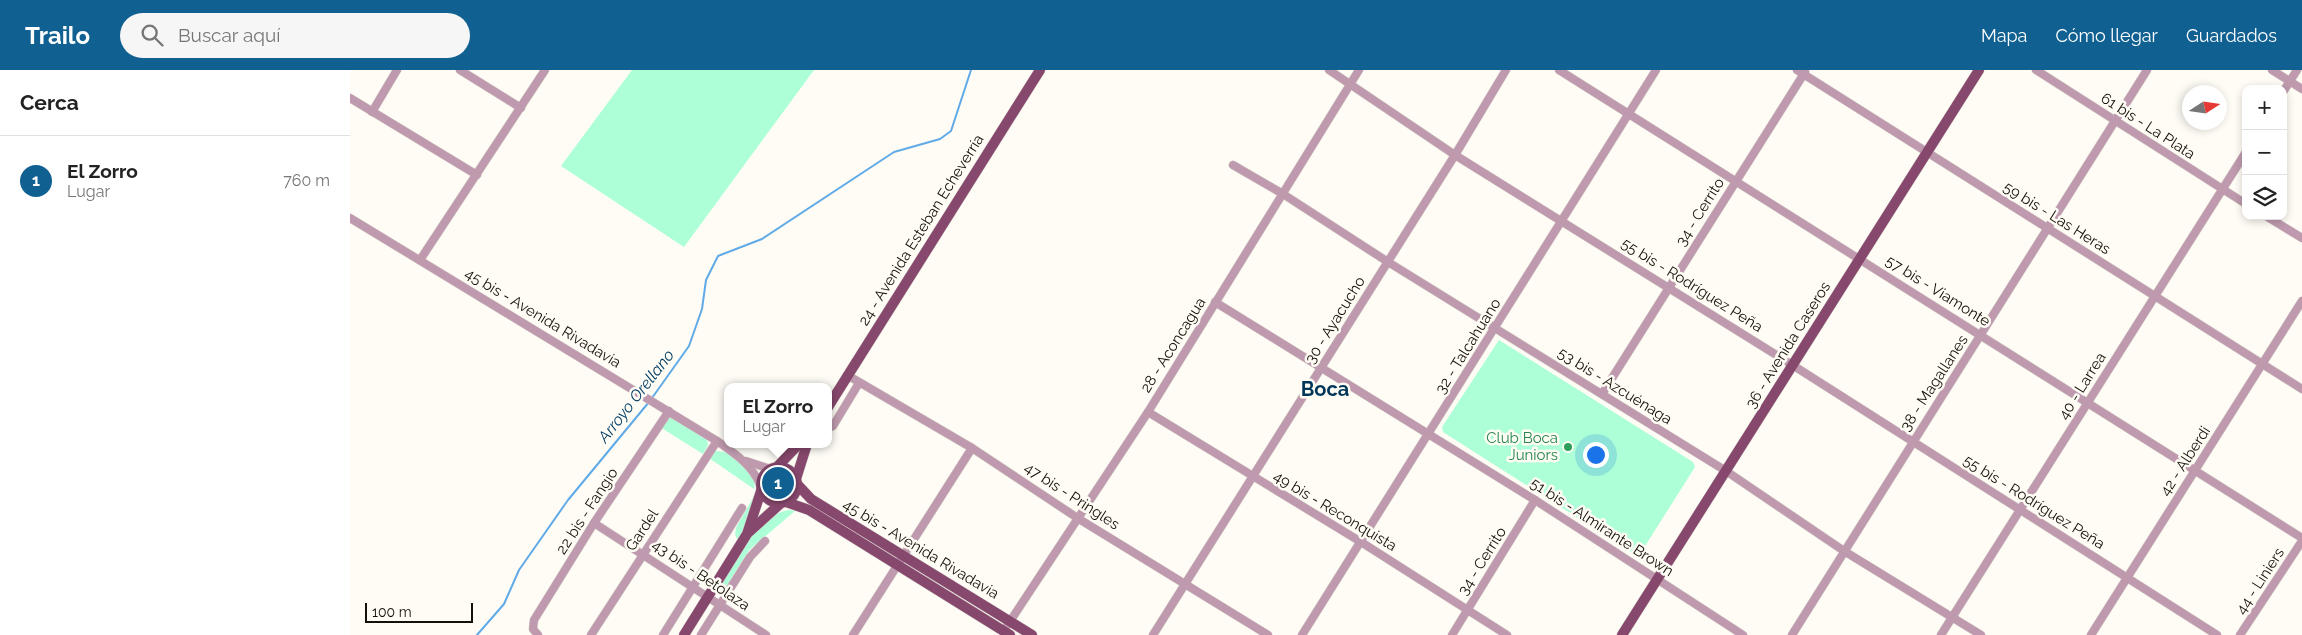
<!DOCTYPE html>
<html lang="es">
<meta charset="utf-8">
<style>
:root{--surface:#fff;--page:#f6f6f6;--text:#222;--muted:#767676;--line:#e0e0e0;--accent:#106092}
body{margin:0;font-family:Raleway,sans-serif;background:var(--page);color:var(--text)}
.controls{position:absolute;right:15px;top:15px;display:grid;overflow:hidden;border-radius:10px;box-shadow:0 2px 8px #0003}
.controls button{width:45px;height:45px;display:grid;place-items:center;padding:0;border:0;border-bottom:1px solid var(--line);background:var(--surface);color:var(--text);font:25px sans-serif}
.compass{position:absolute;left:1832px;top:15px;width:45px;height:45px;border-radius:50%;background:var(--surface);box-shadow:0 2px 8px #0003;rotate:78deg}
.scale{position:absolute;left:15px;bottom:12px;width:108px;box-sizing:border-box;padding-left:5px;border:2px solid #151106;border-top:0;font-size:14px;line-height:18px;white-space:nowrap;color:#151106;-webkit-text-stroke:4px #fefcf5;paint-order:stroke}
.you{position:absolute;left:1245px;top:384px;width:18px;height:18px;margin:-12px;border:4px solid #fff;border-radius:50%;background:#1a73e8;box-shadow:0 0 0 8px #1a73e833}
.badge{display:grid;place-items:center;width:32px;height:32px;border-radius:50%;background:var(--accent);color:#fff;font-size:16px;font-weight:700}
.pin{position:absolute;translate:-50% -50%;border:2px solid #fff;box-shadow:0 1px 5px #0006}
.popup{position:absolute;left:374px;top:313px;width:108px;height:65px;box-sizing:border-box;display:grid;place-content:center;border-radius:10px;background:var(--surface);filter:drop-shadow(0 1px 4px #0005);font-size:16px;white-space:nowrap;color:var(--muted)}
.popup b{font-size:19px;color:var(--text)}
.popup::after{content:'';position:absolute;left:50%;top:100%;margin-left:-10px;border:10px solid transparent;border-top-color:var(--surface)}
.list{margin:0;padding:0;list-style:none}
h2{display:flex;justify-content:space-between;align-items:center;height:65px;margin:0;padding:0 20px;font-size:21px}
h2 small{font-size:16px;font-weight:400;color:var(--muted)}
.list li{display:grid;grid-template-columns:32px 1fr auto;gap:15px;align-items:center;box-sizing:border-box;height:90px;padding:0 20px;border-top:1px solid var(--line)}
.list b{display:block;font-size:19px;white-space:nowrap}
.list p{margin:0;font-size:16px;white-space:nowrap;color:var(--muted)}
.list em{font-size:16px;font-style:normal;color:var(--muted)}
.icon{flex:none;width:28px;height:28px;fill:none;stroke:currentColor;stroke-width:2;stroke-linecap:round;stroke-linejoin:round}
.map{position:relative;flex:none;width:1952px;height:565px;overflow:hidden}
header{display:flex;align-items:center;gap:30px;box-sizing:border-box;height:70px;padding:0 25px;background:var(--accent);color:#fff}
header strong{font-size:24px}
nav{display:flex;gap:28px;margin-inline-start:auto;font-size:18px}
.search{width:350px;height:45px;background:var(--page);display:flex;align-items:center;gap:12px;box-sizing:border-box;padding:0 18px;border-radius:28px;color:var(--muted);font-size:19px}
main{display:flex}
aside{flex:1;background:var(--surface)}
.map>svg:first-child{display:block}
</style>
<header>
<strong>Trailo</strong>
<div class="search"><svg class="icon" aria-label="search" viewBox="0 0 24 24"><circle cx="10" cy="10" r="6"/><path d="M15 15l6 6"/></svg>Buscar aquí</div>
<nav><a>Mapa</a><a>Cómo llegar</a><a>Guardados</a></nav>
</header>
<main>
<aside>
<h2>Cerca<small></small></h2>
<ul class="list">
<li><span class="badge">1</span><div><b>El Zorro</b><p>Lugar</p></div><em>760 m</em></li>
</ul>
</aside>
<div class="map">
<svg width="1952" height="565" viewBox="0 0 1952 565">
<rect width="100%" height="100%" fill="#fefcf5"/>
<g fill="#acffd6">
<polygon points="282,0 464,0 334,177 211,96"/>
<polygon points="1149,270 1343,392 1345,397 1290,484 1286,485 1093,362 1092,357"/>
<polygon points="318,345 357,369 358,375 353,384 310,357"/>
<path d="M364,381C383,380 396,397 405,411L404,419L359,388Z"/>
<circle cx="428" cy="415" r="15"/>
<polygon points="405,424 402,443 390,468 387,469 385,464 386,458"/>
<path d="M439,440L445,441L399,480L376,517L372,519V513C388,487 406,446 439,440Z"/>
</g>
<g fill="none" stroke-linecap="round" stroke-linejoin="round">
<g stroke="#60aae7" stroke-width="2">
<polyline points="302,328 339,276 352,239 356,210 368,186 412,169 544,82 590,69 601,61 621,0"/>
<polyline points="127,565 154,534 169,500 218,430 299,332"/>
</g>
<g stroke="#d9d6cf" stroke-width="9">
<g id="minor">
<polyline points="110,0 171,38"/>
<polyline points="979,0 1105,85 1444,296 1867,565"/>
<polyline points="1209,0 1952,468"/>
<polyline points="1447,0 1952,319"/>
<polyline points="1686,0 1896,134"/>
<polyline points="1922,0 1952,19"/>
<polyline points="1933,22 1947,0"/>
<polyline points="0,28 127,105"/>
<polyline points="22,42 47,0"/>
<polyline points="883,95 933,124 1038,192 1376,401 1494,481 1631,565"/>
<polyline points="1916,146 1952,168"/>
<path d="M0,148L367,371C384,383 401,394 410,414"/>
<polyline points="70,190 195,0"/>
<polyline points="865,232 1185,430 1393,565"/>
<polyline points="497,305 622,378 729,449 918,565"/>
<polyline points="1252,324 1455,2"/>
<polyline points="798,342 1011,472 1157,565"/>
<polyline points="478,358 483,356 509,313"/>
<polyline points="396,391 420,399"/>
<polyline points="244,453 416,565"/>
<polyline points="657,556 798,342 1009,0"/>
<polyline points="188,565 183,559 184,550 244,453 319,341"/>
<polyline points="241,565 367,371"/>
<polyline points="313,565 392,438"/>
<polyline points="351,565 400,487 415,471"/>
<polyline points="503,565 622,378"/>
<polyline points="803,565 1105,85 1156,0"/>
<polyline points="952,565 1306,0"/>
<polyline points="1102,565 1185,430"/>
<polyline points="1442,565 1797,0"/>
<polyline points="1591,565 1896,82"/>
<polyline points="1741,565 1952,231"/>
<polyline points="1890,565 1952,471"/>
</g>
</g>
<g stroke="#d9d6cf" stroke-width="11">
<g id="major">
<polyline points="478,337 690,0"/>
<circle cx="429" cy="415" r="18"/>
<polyline points="427,397 449,374"/>
<polyline points="446,409 457,374"/>
<polyline points="447,414 461,429 682,565"/>
<polyline points="436,432 459,440 660,565"/>
<polyline points="399,462 430,434"/>
<polyline points="334,565 397,464 411,421"/>
<polyline points="1272,565 1629,0"/>
</g>
</g>
<use href="#minor" stroke="#bf9aae" stroke-width="8"/>
<use href="#major" stroke="#87486d" stroke-width="10"/>
</g>
<circle fill="#2e9e5b" stroke="#fefcf5" stroke-width="2" cx="1218" cy="377" r="5"/>
<g text-anchor="middle" dominant-baseline="central" stroke-width="5" stroke-linejoin="round" paint-order="stroke">
<g font-size="15" fill="#151106" stroke="#fefcf5">
<text transform="translate(1798 56) rotate(33)">61 bis - La Plata</text>
<text transform="translate(1350 142) rotate(-58)">34 - Cerrito</text>
<text transform="translate(1707 148) rotate(32)">59 bis - Las Heras</text>
<text transform="translate(571 160) rotate(-58)">24 - Avenida Esteban Echeverría</text>
<text transform="translate(1342 215) rotate(32)">55 bis - Rodríguez Peña</text>
<text transform="translate(1588 221) rotate(32)">57 bis - Viamonte</text>
<text transform="translate(193 248) rotate(31)">45 bis - Avenida Rivadavia</text>
<text transform="translate(985 250) rotate(-58)">30 - Ayacucho</text>
<text transform="translate(823 275) rotate(-58)">28 - Aconcagua</text>
<text transform="translate(1438 275) rotate(-58)">36 - Avenida Caseros</text>
<text transform="translate(1118 276) rotate(-58)">32 - Talcahuano</text>
<text transform="translate(1584 313) rotate(-57)">38 - Magallanes</text>
<text transform="translate(1265 316) rotate(32)">53 bis - Azcuénaga</text>
<text transform="translate(1732 316) rotate(-58)">40 - Larrea</text>
<text transform="translate(1835 391) rotate(-57)">42 - Alberdi</text>
<text transform="translate(722 426) rotate(33)">47 bis - Pringles</text>
<text transform="translate(1684 432) rotate(32)">55 bis - Rodríguez Peña</text>
<text transform="translate(237 441) rotate(-57)">22 bis - Fangio</text>
<text transform="translate(985 441) rotate(31)">49 bis - Reconquista</text>
<text transform="translate(1252 457) rotate(33)">51 bis - Almirante Brown</text>
<text transform="translate(292 460) rotate(-57)">Gardel</text>
<text transform="translate(571 479) rotate(31)">45 bis - Avenida Rivadavia</text>
<text transform="translate(1132 491) rotate(-58)">34 - Cerrito</text>
<text transform="translate(351 505) rotate(34)">43 bis - Betolaza</text>
<text transform="translate(1910 511) rotate(-57)">44 - Liniers</text>
</g>
<g font-size="15" fill="#27864d" stroke="#fefcf5" text-anchor="end">
<text x="1208" y="368">Club Boca<tspan x="1208" dy="17">Juniors</tspan></text>
</g>
<g font-size="16" font-style="italic" fill="#003d64" stroke="#fefcf5">
<text transform="translate(286 326) rotate(-52)">Arroyo Orellano</text>
</g>
<g font-size="20" font-weight="bold" fill="#003759" stroke="#fefcf5">
<text x="975" y="319">Boca</text>
</g>
</g>
</svg>
<div class="controls">
<button>+</button>
<button>−</button>
<button><svg class="icon" aria-label="layers" viewBox="0 0 24 24"><path d="M12 4l9 5-9 5-9-5zM3 14l9 5 9-5"/></svg></button>
</div>
<svg class="compass" viewBox="-18 -18 36 36"><path d="M0-13l5 13h-10z" fill="#e53935"/><path d="M0 13l5-13h-10z" fill="#767676"/></svg>
<div class="scale">100 m</div>
<div class="you"></div>
<div class="pin badge" style="left:428px;top:413px">1</div>
<div class="popup"><b>El Zorro</b>Lugar</div>
</div>
</main>
